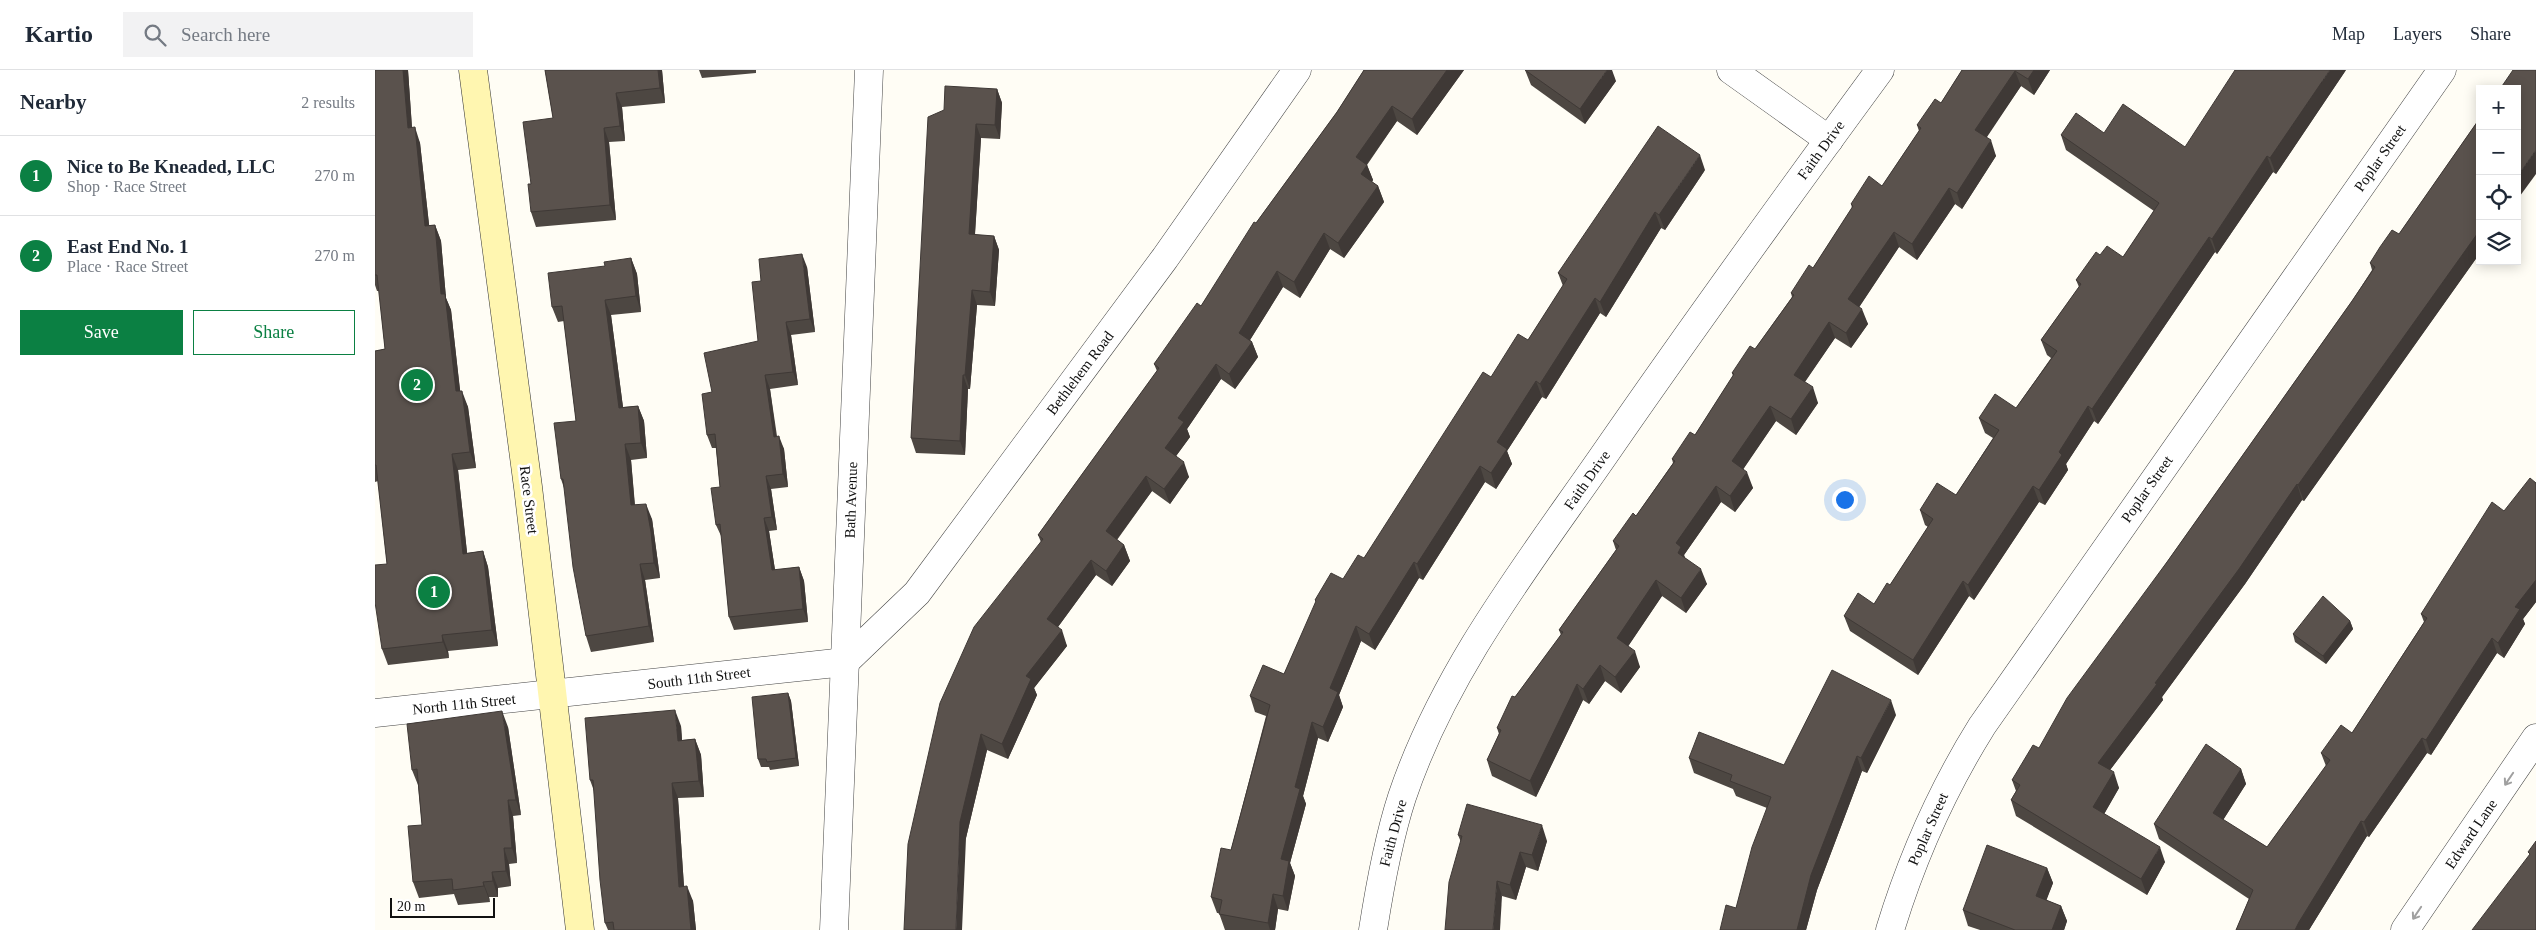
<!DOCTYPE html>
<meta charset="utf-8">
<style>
:root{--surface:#fff;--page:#f2f2f3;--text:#1f2937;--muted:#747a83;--line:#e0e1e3;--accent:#0b8043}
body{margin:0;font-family:Georgia,serif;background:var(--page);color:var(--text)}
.controls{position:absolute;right:15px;top:15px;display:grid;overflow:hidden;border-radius:0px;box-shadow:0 2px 12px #0003}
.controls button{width:45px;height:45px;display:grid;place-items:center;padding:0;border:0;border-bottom:1px solid var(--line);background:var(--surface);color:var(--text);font:25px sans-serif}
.scale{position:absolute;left:15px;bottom:12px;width:105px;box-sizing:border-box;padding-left:5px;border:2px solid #111;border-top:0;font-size:14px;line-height:18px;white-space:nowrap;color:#111;-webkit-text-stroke:4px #fff;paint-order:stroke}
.you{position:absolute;left:1469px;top:429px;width:18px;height:18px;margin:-12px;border:4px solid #fff;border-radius:50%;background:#1a73e8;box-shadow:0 0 0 8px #1a73e833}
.badge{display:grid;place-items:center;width:32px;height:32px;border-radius:50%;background:var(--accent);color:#fff;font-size:16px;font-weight:700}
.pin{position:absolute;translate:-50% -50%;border:2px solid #fff;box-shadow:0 1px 5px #0006}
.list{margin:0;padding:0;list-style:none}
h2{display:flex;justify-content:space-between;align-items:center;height:65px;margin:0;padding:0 20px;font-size:21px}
h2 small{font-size:16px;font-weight:400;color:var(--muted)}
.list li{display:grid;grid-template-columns:32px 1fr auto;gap:15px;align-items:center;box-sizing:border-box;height:80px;padding:0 20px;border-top:1px solid var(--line)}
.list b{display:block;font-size:19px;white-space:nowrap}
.list p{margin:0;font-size:16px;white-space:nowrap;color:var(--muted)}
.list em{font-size:16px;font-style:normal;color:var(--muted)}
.actions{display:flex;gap:10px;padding:15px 20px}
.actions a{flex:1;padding:11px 0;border:1px solid var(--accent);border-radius:0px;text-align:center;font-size:18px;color:var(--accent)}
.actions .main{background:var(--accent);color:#fff}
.icon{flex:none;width:28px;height:28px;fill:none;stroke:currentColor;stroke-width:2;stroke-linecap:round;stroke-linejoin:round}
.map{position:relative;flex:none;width:2161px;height:860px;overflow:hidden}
header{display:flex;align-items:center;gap:30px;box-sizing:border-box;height:70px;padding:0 25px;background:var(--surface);border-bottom:1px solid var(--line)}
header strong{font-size:24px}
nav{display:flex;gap:28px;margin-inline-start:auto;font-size:18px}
.search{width:350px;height:45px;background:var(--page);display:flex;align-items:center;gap:12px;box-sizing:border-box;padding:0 18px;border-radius:0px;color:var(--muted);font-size:19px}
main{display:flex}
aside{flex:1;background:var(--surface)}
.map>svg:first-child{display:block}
</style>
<header>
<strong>Kartio</strong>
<div class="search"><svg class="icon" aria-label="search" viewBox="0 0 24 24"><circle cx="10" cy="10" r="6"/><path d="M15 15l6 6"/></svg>Search here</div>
<nav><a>Map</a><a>Layers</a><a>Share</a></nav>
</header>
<main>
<aside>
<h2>Nearby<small>2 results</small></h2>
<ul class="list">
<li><span class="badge">1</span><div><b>Nice to Be Kneaded, LLC</b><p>Shop · Race Street</p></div><em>270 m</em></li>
<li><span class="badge">2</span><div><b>East End No. 1</b><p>Place · Race Street</p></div><em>270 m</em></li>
</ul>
<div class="actions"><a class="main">Save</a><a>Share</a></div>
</aside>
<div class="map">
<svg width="2161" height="860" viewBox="0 0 2161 860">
<rect width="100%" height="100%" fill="#fffdf5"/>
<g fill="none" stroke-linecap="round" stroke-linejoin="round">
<g stroke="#444" stroke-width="29">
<g id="street">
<polyline points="1356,0 1454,70"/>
<polyline points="0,643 470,592 542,523 790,188 922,0"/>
<polyline points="459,860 494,0"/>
<path d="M998,860C1005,815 1013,770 1027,727C1071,596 1159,487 1236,375C1324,248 1414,124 1505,0"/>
<path d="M1515,860C1537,788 1567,720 1607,656L2067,0"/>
<polyline points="2030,860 2161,668"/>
</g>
</g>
<g stroke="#333" stroke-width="29">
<polyline id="secondary" points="98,0 153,417 205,860"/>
</g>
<use href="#street" stroke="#fff" stroke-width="28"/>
<use href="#secondary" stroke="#fff6b0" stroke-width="28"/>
</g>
<g fill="#4d4742">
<polygon points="0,0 33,0 37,57 45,73 54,155 60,155 66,171 71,228 76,240 85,321 93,337 101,398 83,400 92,483 108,481 113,497 123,576 73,581 74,588 13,595 7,579 12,494 3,411 0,412 0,281 10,279 4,221 2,221 0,215"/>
<polygon points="170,0 287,0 290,33 247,37 250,71 234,72 241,150 161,157 156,142 156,114 178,48"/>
<polygon points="324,0 381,0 381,3 327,8"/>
<polygon points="989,0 1089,0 1042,65 1022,51 992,95 998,110 997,112 1003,116 1009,132 969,188 955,179 925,228 908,217 875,270 877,272 883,287 860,319 846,309 812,359 815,367 801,386 814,407 795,434 777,421 742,470 749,475 755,491 737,516 721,505 683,557 692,576 659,618 662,625 633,689 612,680 591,768 529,860 666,472 663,465 782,301 779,294 826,236 881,153 962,42"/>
<polygon points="1150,0 1241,11 1210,54 1156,15"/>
<polygon points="1587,0 1675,0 1659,25 1646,16 1611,67 1621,86 1587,139 1580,134 1542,190 1524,177 1484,237 1493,254 1476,278 1460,268 1430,312 1443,333 1421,365 1401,351 1368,399 1378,418 1360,442 1346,432 1309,485 1310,488 1332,514 1311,543 1287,526 1253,576 1265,597 1246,623 1230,611 1214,634 1208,630 1161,727 1117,706 1112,690 1124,664 1122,658 1140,627 1186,565 1184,560 1241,480 1238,471 1261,446 1298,393 1297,389 1320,365 1358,306 1357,303 1380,279 1417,227 1416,223 1438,198 1477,138 1476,134 1507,116 1544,61 1542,55 1566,33"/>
<polygon points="1971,0 1901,104 1898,102 1842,184 1840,182 1723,354 1719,351 1691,394 1693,400 1670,435 1664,432 1599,530 1594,526 1543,605 1475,561 1469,546 1499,534 1515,515 1553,457 1550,455 1545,440 1581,425 1618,368 1610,363 1604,348 1641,338 1676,288 1672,285 1666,270 1704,217 1701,210 1725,185 1748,187 1779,141 1691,80 1686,65 1729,63 1810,77"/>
<polygon points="622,19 627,33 625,69 606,68 600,165 619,166 624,180 620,236 602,235 595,319 593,319 590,385 541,383 536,368 569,40"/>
<polygon points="2105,48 2105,183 1929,431 1927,430 1870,514 1787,627 1788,630 1735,700 1744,718 1729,744 1790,792 1772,825 1641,746 1636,730 1641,721 1637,710 1664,678 1792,492 1977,231 1997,200 1995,193 2024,164"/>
<polygon points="1330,100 1290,160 1286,158 1231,247 1225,243 1171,329 1167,327 1132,381 1137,394 1121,419 1110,412 1048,510 1044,508 1000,580 986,571 964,625 968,637 953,672 943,668 928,726 931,734 915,793 920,806 913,841 903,839 900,860 850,860 844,843 842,843 836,827 856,780 891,646 880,642 875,626 909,604 941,533 940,530 968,509 989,488 1116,307 1153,270 1188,216 1183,203"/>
<polygon points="256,188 262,204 266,242 236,245 248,337 263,336 269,351 272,388 256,390 260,435 277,449 281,478 285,508 270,510 279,572 216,582 211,566 190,421 186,409 201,351 189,251 183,252 177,237 230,196"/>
<polygon points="432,197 440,262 416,265 423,315 395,319 402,366 409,379 413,417 396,419 402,460 394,461 400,500 424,497 429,511 433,552 359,560 354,547 347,468 341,455 345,417 341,378 337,378 332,365 337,322 383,271"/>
<polygon points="2161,413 2161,532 2148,549 2150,554 2129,588 2122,583 2056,685 2052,683 1994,767 1992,766 1934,860 1861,860 1874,829 1784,769 1779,754 1866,699 1871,714 1848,750 1892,777 1951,696 1946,683 1977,663 2049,552 2046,544 2129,441"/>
<polygon points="1975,551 1978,559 1951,594 1920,572 1918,564"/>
<polygon points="413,623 416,631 424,696 395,700 394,697 386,697 383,689"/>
<polygon points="1521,645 1492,703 1487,701 1442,820 1431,860 1345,860 1361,838 1392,738 1361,726 1358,719 1319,703 1314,688 1409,695"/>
<polygon points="306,656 307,670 320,669 326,685 329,727 303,728 309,816 318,831 321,860 233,860 230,853 219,721 215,710"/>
<polygon points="133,657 146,745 138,746 142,793 134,794 136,816 123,818 123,827 114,827 115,832 83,835 79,824 44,828 38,812 47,755 43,715 37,700"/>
<polygon points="1083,765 1172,771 1163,801 1151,797 1141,830 1127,826 1086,772"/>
<polygon points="1672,798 1678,813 1671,830 1686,836 1692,851 1689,860 1605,860 1593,856 1588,840"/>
</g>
<g fill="#3f3936">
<polygon points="28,0 33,0 38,74 33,58"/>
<polygon points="283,0 287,0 290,33 285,18"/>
<polygon points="1072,0 1089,0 1042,65 1037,49"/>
<polygon points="1232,0 1237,0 1241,11 1210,54 1205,39"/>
<polygon points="1659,0 1675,0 1659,25 1653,9"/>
<polygon points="1955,0 1971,0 1901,104 1895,88"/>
<polygon points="1640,1 1646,16 1606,76 1600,60"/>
<polygon points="622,19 627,33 625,69 620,55"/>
<polygon points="241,23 247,37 250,71 245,56"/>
<polygon points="1017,36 1022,51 986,102 981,87"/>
<polygon points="601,54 606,68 599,178 594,164"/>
<polygon points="40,57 45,73 56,172 50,156"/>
<polygon points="229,58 234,72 241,150 235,135"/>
<polygon points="1616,70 1621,86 1587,139 1582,123"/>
<polygon points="2161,80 2161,104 2142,130 2142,107"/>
<polygon points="1325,85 1330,100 1290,160 1284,145"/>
<polygon points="1892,86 1898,102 1842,184 1837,169"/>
<polygon points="992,95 998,110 992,119 986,104"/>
<polygon points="1003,116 1009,132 969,188 963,173"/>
<polygon points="1574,118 1580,134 1542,190 1537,174"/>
<polygon points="1280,142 1286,158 1231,247 1225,232"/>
<polygon points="60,155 66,171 71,228 76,240 87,337 81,321 66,224"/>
<polygon points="2105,160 2105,183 1929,431 1923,415"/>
<polygon points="1519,162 1524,177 1479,245 1473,229"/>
<polygon points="949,163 955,179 925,228 919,212"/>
<polygon points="619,166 624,180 620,236 615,222"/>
<polygon points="1834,167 1840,182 1723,354 1717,339"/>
<polygon points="427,184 432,197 440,262 435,249"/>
<polygon points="256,188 262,204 266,242 261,226"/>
<polygon points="902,201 908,217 870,278 864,263"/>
<polygon points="597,220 602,235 595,319 590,305"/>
<polygon points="1220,228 1225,243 1171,329 1165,314"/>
<polygon points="230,230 236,245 250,353 244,338"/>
<polygon points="1487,239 1493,254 1476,278 1471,263"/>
<polygon points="411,252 416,265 423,315 418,302"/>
<polygon points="1454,252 1460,268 1424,320 1419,305"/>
<polygon points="877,272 883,287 860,319 854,304"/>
<polygon points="841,294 846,309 812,359 815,367 796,393 790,378 803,348"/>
<polygon points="390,305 395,319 403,380 399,367"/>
<polygon points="588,305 593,319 590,385 585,371"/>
<polygon points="1161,311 1167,327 1132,381 1137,394 1121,419 1116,403 1122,372"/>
<polygon points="1438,317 1443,333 1421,365 1416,349"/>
<polygon points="87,321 93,337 101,398 95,382"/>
<polygon points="263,336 269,351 272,388 266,373"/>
<polygon points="1395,336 1401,351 1363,407 1357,391"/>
<polygon points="1713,336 1719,351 1691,394 1693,400 1670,435 1664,420 1684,382"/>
<polygon points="404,366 409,379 413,417 408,404"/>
<polygon points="250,374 256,390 261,451 256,435"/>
<polygon points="77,384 83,400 94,500 88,484"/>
<polygon points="809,392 814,407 795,434 789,419"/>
<polygon points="1105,396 1110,412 1048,510 1042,494"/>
<polygon points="1372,402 1378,418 1360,442 1355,426"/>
<polygon points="391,406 396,419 402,460 397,447"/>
<polygon points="771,406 777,421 736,477 731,461"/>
<polygon points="1922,414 1927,430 1870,514 1787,627 1788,630 1729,708 1723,693"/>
<polygon points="1341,416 1346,432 1309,485 1312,493 1303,483 1301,473"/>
<polygon points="1658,416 1664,432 1599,530 1593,515"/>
<polygon points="271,434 277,449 285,508 279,493"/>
<polygon points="389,448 394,461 402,513 397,500"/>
<polygon points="749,475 755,491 737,516 731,501"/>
<polygon points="108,481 113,497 123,576 117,560"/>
<polygon points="716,490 721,505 677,565 672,549"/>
<polygon points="1039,492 1044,508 1000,580 994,564"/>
<polygon points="265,494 270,510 279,572 274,556"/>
<polygon points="424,497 429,511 433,552 428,539"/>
<polygon points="1326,499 1332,514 1311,543 1306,528"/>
<polygon points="1281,510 1287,526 1248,584 1242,568"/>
<polygon points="2161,510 2161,532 2148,549 2150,554 2129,588 2123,573 2140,537"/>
<polygon points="1588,511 1594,526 1543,605 1538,590"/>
<polygon points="1975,551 1978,559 1951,594 1948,586"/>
<polygon points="981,556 986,571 964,625 968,637 953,672 948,657 955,618"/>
<polygon points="687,560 692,576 659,618 662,625 633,689 627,674 651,606"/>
<polygon points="67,565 73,581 74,588 68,572"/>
<polygon points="2117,568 2122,583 2056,685 2051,670"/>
<polygon points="1260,581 1265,597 1246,623 1240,607"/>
<polygon points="1225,595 1230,611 1214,634 1208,619"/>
<polygon points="1202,614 1208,630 1161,727 1155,711"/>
<polygon points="413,623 416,631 424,696 421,688"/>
<polygon points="1516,630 1521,645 1492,703 1486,688"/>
<polygon points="300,640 306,656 308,686 303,671"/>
<polygon points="127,641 133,657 146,745 141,730"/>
<polygon points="937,652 943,668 928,726 931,734 915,793 920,806 913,841 908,826 906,789 920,717"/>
<polygon points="606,664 612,680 591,768 587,860 581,860 585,752"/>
<polygon points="2047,668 2052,683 1994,767 1989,752"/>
<polygon points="320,669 326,685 329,727 324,711"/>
<polygon points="1482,686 1487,701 1442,820 1431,860 1422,860 1436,805"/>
<polygon points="1866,699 1871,714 1843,758 1838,743"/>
<polygon points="1739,702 1744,718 1724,753 1718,737"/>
<polygon points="297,713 303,728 310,832 304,817"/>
<polygon points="133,730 138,746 142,793 137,778"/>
<polygon points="1986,751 1992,766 1934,860 1920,860 1924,852"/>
<polygon points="1167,755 1172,771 1163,801 1157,785"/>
<polygon points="1785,777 1790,792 1772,825 1766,809"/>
<polygon points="129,778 134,794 136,816 131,801"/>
<polygon points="1145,782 1151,797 1141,830 1135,815"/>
<polygon points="1672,798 1678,813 1667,842 1661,826"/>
<polygon points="117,802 123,818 123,827 118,811"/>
<polygon points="1122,811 1127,826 1125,860 1118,860"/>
<polygon points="108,812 114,827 115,832 109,816"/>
<polygon points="312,816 318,831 321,860 316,860"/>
<polygon points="898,824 903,839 900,860 895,860 893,853"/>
<polygon points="1686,836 1692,851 1689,860 1677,860"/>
</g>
<g fill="#5a524d" stroke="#3f3936">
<polygon points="0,0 28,0 33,58 40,57 50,156 60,155 66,224 70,224 81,321 87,321 95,382 77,384 88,484 108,481 117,560 67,565 68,572 7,579 0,532 0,495 12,494 1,395 0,395 0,281 10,279 2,205 0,205"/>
<polygon points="170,0 283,0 285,18 241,23 245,56 229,58 235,135 156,142 153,114 156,114 148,52 178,48"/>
<polygon points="989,0 1072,0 1037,49 1017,36 981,87 992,95 986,104 1003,116 963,173 949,163 919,212 902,201 864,263 877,272 854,304 841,294 803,348 809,352 790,378 809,392 789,419 771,406 731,461 749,475 731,501 716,490 672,549 687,560 651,606 656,609 627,674 606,664 585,752 581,860 529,860 533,774 565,633 599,557 668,469 663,465 784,298 779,294 822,233 826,236 879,152 881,153 962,42"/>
<polygon points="1150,0 1232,0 1205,39"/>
<polygon points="1587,0 1659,0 1653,9 1640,1 1600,60 1616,70 1582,123 1574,118 1537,174 1519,162 1473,229 1487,239 1471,263 1454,252 1419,305 1438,317 1416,349 1395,336 1357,391 1372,402 1355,426 1341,416 1301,473 1306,477 1303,483 1326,499 1306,528 1281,510 1242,568 1260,581 1240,607 1225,595 1208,619 1202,614 1155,711 1112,690 1126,660 1122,658 1137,626 1140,627 1188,562 1184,560 1244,476 1238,471 1258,443 1261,446 1300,391 1297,389 1315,362 1320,365 1359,304 1357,303 1375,276 1380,279 1419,225 1416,223 1434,195 1438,198 1478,136 1476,134 1494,106 1507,116 1546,58 1542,55 1560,29 1566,33"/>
<polygon points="1860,0 1955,0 1895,88 1892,86 1837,169 1834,167 1717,339 1713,336 1684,382 1687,385 1664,420 1658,416 1593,515 1588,511 1538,590 1469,546 1483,523 1499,534 1512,513 1515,515 1558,449 1545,440 1562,413 1581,425 1624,360 1604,348 1620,324 1641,338 1682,281 1666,270 1706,214 1701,210 1721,182 1725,185 1732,176 1748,187 1784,133 1686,65 1701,43 1729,63 1748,34 1810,77"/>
<polygon points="2138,0 2161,0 2161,80 2142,107 2142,19 2125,19"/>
<polygon points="570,16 622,19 620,55 601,54 594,164 619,166 615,222 597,220 590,305 588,305 585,371 536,368 553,47 569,40"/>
<polygon points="2105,48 2105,160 1923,415 1922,414 1864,499 1780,613 1782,614 1723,693 1739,702 1718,737 1785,777 1766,809 1636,730 1645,715 1637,710 1658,675 1664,678 1692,628 1792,492 1977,231 2000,197 1995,193 2005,177 2017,160 2024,164"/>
<polygon points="1283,56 1325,85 1284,145 1280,142 1225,232 1220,228 1165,314 1161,311 1122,372 1132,379 1116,403 1105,396 1042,494 1039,492 994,564 981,556 955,618 963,622 948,657 937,652 920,717 925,719 906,789 914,791 908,826 898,824 893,853 844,844 847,830 836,827 846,778 856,780 895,635 875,626 888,595 909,604 941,531 940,530 956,503 968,509 983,485 989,488 1108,302 1116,307 1143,264 1153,270 1192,209 1183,203"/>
<polygon points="427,184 435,249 411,252 418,302 390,305 399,367 404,366 408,404 391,406 397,447 389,448 397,500 424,497 428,539 354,547 345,454 341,455 336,418 345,417 340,364 332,365 327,324 337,322 329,283 383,271 377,212 386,211 384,189"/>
<polygon points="256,188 261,226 230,230 244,338 263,336 266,373 250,374 256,435 271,434 276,462 279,493 265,494 274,556 211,566 198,497 188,409 186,409 179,353 201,351 187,236 177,237 173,203 230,196 229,192"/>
<polygon points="2155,408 2161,413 2161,510 2140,537 2145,539 2123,573 2117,568 2051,670 2047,668 1989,752 1986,751 1924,852 1920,860 1861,860 1878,820 1779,754 1831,674 1866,699 1838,743 1892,777 1955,690 1946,683 1966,655 1977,663 2052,548 2046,544 2117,432 2129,441"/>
<polygon points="1948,526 1975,551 1948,586 1918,564"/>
<polygon points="1457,600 1516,630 1486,688 1482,686 1436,805 1422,860 1345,860 1351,835 1361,838 1377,777 1396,727 1355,711 1357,705 1314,688 1324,662 1409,695"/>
<polygon points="413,623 421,688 392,692 391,689 383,689 377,627"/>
<polygon points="300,640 303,671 320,669 324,711 297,713 304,817 312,816 316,860 239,860 238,852 230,853 225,810 218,710 215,710 210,648"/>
<polygon points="127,641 141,730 133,730 137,778 129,778 131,801 117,802 118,811 108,812 109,816 78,820 77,809 38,812 33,756 47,755 42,699 37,700 32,654"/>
<polygon points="1092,734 1167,755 1157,785 1145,782 1135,815 1122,811 1118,860 1070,860 1074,812 1087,766 1083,765"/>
<polygon points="2161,771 2161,860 2097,860 2155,784 2153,782"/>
<polygon points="1612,775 1672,798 1661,826 1686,836 1677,860 1640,860 1588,840"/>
</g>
<defs><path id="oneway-shaft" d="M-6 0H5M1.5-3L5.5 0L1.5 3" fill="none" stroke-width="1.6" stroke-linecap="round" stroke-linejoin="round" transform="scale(1.25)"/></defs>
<g stroke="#a0a0a0">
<use href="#oneway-shaft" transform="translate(2134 709) rotate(124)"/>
<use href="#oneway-shaft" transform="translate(2042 843) rotate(124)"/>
</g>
<g text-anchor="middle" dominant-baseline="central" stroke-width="5" stroke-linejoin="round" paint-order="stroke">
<g font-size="15" fill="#111" stroke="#fff">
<text transform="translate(1446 80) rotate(-54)">Faith Drive</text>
<text transform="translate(2005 88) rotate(-55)">Poplar Street</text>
<text transform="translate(705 303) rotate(-53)">Bethlehem Road</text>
<text transform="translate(1212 410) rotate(-55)">Faith Drive</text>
<text transform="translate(1772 419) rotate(-55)">Poplar Street</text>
<text transform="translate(154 430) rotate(83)">Race Street</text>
<text transform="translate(476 430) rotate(-88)">Bath Avenue</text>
<text transform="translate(324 608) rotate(-7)">South 11th Street</text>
<text transform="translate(89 634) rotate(-6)">North 11th Street</text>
<text transform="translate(1553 759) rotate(-66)">Poplar Street</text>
<text transform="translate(1018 763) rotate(-75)">Faith Drive</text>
<text transform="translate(2096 764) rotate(-56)">Edward Lane</text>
</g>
</g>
</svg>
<div class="controls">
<button>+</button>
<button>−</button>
<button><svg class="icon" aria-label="locate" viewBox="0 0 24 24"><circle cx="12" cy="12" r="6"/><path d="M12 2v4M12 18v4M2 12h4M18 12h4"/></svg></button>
<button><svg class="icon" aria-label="layers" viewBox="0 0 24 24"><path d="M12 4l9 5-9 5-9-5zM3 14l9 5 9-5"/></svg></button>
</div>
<div class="scale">20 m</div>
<div class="you"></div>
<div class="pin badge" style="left:59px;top:522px">1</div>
<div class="pin badge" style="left:42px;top:315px">2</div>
</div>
</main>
